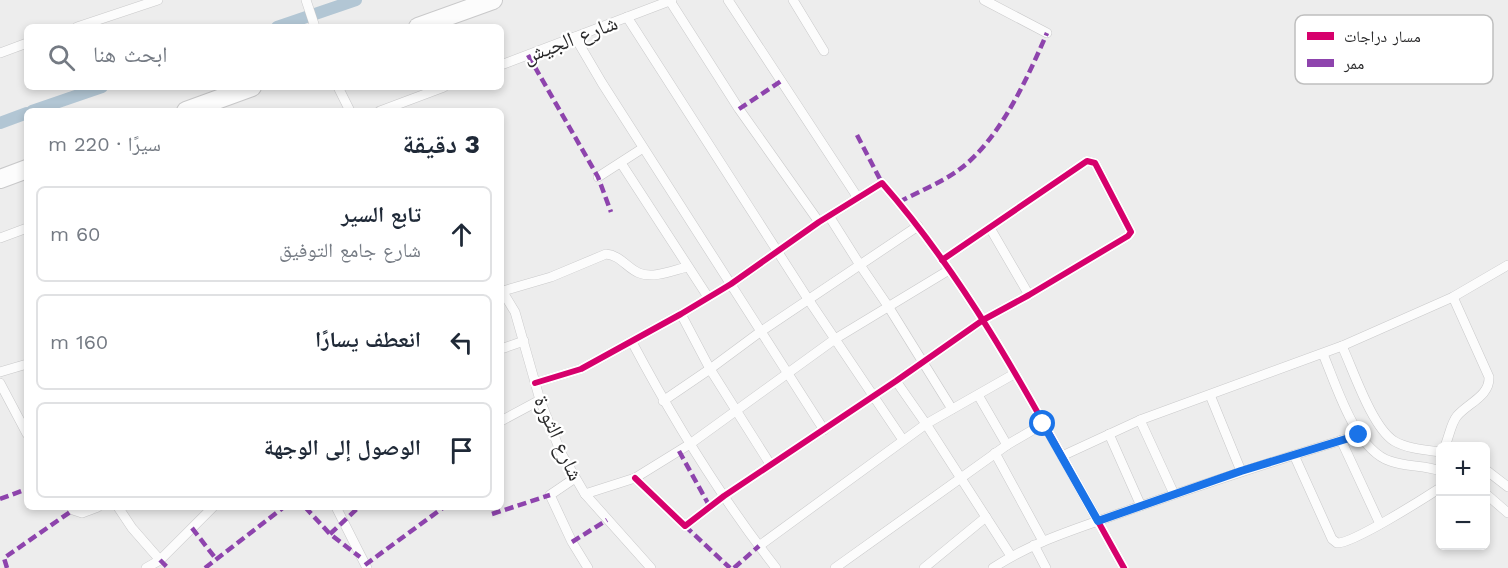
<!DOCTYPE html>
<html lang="ar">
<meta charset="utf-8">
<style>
:root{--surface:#fff;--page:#f6f6f7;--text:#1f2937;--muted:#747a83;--line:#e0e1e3}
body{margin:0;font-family:"Work Sans","Noto Naskh Arabic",sans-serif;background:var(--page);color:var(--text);direction:rtl}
.controls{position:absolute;right:18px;bottom:18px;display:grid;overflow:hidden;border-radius:9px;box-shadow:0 3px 9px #0003}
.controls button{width:54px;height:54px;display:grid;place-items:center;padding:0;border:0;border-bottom:2px solid var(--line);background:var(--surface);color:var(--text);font:30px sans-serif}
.stop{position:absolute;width:18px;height:18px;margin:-14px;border:4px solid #1a73e8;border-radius:50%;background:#fff}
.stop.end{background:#1a73e8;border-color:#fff;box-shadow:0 2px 6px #0008}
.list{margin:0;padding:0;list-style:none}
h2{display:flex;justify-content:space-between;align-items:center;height:78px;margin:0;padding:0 24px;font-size:26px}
h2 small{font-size:20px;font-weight:400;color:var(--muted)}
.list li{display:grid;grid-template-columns:39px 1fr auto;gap:18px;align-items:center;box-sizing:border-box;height:96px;margin:0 12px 12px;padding:0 12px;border:2px solid var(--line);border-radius:9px}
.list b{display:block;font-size:22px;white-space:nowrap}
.list p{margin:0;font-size:20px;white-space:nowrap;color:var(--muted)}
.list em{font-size:20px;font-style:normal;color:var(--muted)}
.icon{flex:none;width:33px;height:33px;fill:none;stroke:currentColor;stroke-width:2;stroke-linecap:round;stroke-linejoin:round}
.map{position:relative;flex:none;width:1508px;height:568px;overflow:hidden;direction:ltr}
.search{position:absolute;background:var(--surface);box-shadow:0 3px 9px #0003;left:24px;top:24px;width:480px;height:66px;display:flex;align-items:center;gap:15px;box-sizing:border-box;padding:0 21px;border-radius:9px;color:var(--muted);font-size:22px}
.panel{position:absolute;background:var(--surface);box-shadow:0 3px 9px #0003;left:24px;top:108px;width:480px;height:402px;border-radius:9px;direction:rtl}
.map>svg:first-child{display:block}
</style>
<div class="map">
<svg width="1508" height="568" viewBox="0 0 1508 568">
<rect width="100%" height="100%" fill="#ededed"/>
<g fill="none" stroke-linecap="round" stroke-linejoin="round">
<g stroke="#b2c6d4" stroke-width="12">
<polyline points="277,27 356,0"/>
<polyline points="32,111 102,87"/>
<polyline points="0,123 27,113"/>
</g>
<g stroke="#c9c9ca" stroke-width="10">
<g id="street">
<polyline points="306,0 315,27"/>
<polyline points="728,0 858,198"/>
<polyline points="793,0 824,51"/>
<polyline points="984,0 1047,33"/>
<polyline points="670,1 739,109 819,222"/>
<polyline points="627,17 808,299 903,440"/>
<polyline points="77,27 158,0"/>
<polyline points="575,37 602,83 824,430"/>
<polyline points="0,53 27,43"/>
<polyline points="501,65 672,0"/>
<polyline points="338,87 350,111"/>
<polyline points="380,111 444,87"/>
<polyline points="621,163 708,297"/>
<polyline points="598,177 643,148"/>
<polyline points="829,216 860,265 888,306 952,409"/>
<polyline points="990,228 1029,295"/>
<polyline points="0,238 27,228"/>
<polyline points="501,289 515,312 540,400 561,453 585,494 651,568"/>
<path d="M503,291L551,277L606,254C620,255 627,268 639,273C653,279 674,270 687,267"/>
<polyline points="681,314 710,369 770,464"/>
<path d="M632,342C674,421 721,498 776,568"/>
<path d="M1342,346C1354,372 1372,427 1394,441C1408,449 1426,450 1440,452"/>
<polyline points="501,349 524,341"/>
<path d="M1323,354C1337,387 1355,449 1390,461C1406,467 1425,465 1440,471"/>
<polyline points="0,372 27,364"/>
<polyline points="896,381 926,424 1011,556"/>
<polyline points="0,383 27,434"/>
<path d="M535,383L581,369L681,314L731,284L819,222L882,183C982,297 1050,437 1124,568"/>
<polyline points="1210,395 1241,471"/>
<polyline points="663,401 710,369 760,332 918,226"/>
<polyline points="1140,420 1174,494"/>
<polyline points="501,421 540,400"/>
<polyline points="1109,434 1141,506"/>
<polyline points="1341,440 1380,524"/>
<polyline points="1007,445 1043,424"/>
<path d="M1445,446C1449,437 1451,423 1457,416C1468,403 1490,396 1489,377L1453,297"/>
<polyline points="995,453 1043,541"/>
<path d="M1294,455L1332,539L1337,543C1352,544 1423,499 1440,488"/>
<polyline points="1062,456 1140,420 1342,346 1453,297 1508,265"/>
<polyline points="1486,470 1508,487"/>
<polyline points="575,478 550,495 572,542 588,568"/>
<polyline points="635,478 685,526 724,496 896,381 983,320 1029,295 1128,236 1131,232 1095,163 1087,161 942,260"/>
<polyline points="585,494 635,478 690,444 835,339 949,270"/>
<polyline points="1486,494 1508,513"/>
<polyline points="71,507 73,510 82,513 98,507"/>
<polyline points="118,507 132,528 160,560"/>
<polyline points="336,507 367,568"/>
<polyline points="1034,545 1046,568"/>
<polyline points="759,546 926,424 1014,374"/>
<polyline points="146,568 160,560 213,507"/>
<polyline points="835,568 1007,445 978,395"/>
<polyline points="924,568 986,517"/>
<path d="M993,568C1035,540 1085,526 1132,509C1207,483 1282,458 1359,435"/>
</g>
</g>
<g stroke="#c9c9ca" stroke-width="20">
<g id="highway">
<polyline points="418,27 493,0"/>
<polyline points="186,111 252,87"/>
<polyline points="0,179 27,169"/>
</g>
</g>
<use href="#street" stroke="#fcfcfc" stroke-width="9"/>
<use href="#highway" stroke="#fcfcfc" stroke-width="18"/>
<g stroke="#8e44ad" stroke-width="4.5" stroke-dasharray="9 4.5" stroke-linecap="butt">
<polyline points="528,55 598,177 611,212"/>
<polyline points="739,109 781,81"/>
<polyline points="857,135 882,183"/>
<path d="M899,202C918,192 943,182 960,169C1000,139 1027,79 1047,33"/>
<polyline points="679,451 710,507"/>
<polyline points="0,499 27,489"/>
<polyline points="305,507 330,534 360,557"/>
<polyline points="492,514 550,495"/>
<polyline points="685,526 730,568"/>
<polyline points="192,528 216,559"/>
<polyline points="330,534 359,507"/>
<polyline points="572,542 607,520"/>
<polyline points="160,560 168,568"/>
<polyline points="365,565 444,507"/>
<polyline points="7,568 4,558 73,510"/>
<polyline points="205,568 284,507"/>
<polyline points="734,568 759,546"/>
</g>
<g stroke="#fff" stroke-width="10">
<g id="cycleway">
<path d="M535,383L581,369L681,314L731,284L819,222L882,183C982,297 1050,437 1124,568"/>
<polyline points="635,478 685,526 724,496 896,381 983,320 1029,295 1128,236 1131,232 1095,163 1087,161 942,260"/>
</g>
</g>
<use href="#cycleway" stroke="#d6006c" stroke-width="6"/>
</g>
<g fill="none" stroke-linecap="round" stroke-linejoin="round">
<polyline stroke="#1a73e8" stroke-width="8" points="1043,424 1098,521 1241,471 1359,435"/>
</g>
<g text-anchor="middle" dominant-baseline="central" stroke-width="4.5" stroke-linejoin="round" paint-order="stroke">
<g font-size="21" fill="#2a2a2b" stroke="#fff">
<text transform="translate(570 39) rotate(-21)">شارع الجيش</text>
<text transform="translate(559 438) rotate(66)">شارع الثورة</text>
</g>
</g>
<rect x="1295" y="15" width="198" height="69" rx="9" fill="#fff" stroke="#bfbfbf" stroke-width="1.5"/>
<rect x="1307" y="32" width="27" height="8" fill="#d6006c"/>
<rect x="1307" y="59" width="27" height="8" fill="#8e44ad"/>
<g font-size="16" fill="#2a2a2b">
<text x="1344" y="42">مسار دراجات</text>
<text x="1344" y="69">ممر</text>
</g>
</svg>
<div class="controls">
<button>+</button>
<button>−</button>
</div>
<div class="stop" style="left:1043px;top:424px"></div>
<div class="stop end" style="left:1359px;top:435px"></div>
<div class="search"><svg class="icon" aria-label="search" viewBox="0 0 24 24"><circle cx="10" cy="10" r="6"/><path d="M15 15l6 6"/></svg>ابحث هنا</div>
<section class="panel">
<h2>3 دقيقة<small>سيرًا · 220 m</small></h2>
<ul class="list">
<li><svg class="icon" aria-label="ahead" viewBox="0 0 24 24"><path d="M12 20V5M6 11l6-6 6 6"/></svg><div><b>تابع السير</b><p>شارع جامع التوفيق</p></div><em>60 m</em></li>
<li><svg class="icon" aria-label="left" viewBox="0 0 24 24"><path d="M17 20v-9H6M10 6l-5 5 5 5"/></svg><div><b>انعطف يسارًا</b></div><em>160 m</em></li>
<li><svg class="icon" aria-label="arrive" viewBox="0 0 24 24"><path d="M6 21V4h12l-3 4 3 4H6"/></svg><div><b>الوصول إلى الوجهة</b></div></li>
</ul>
</section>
</div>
